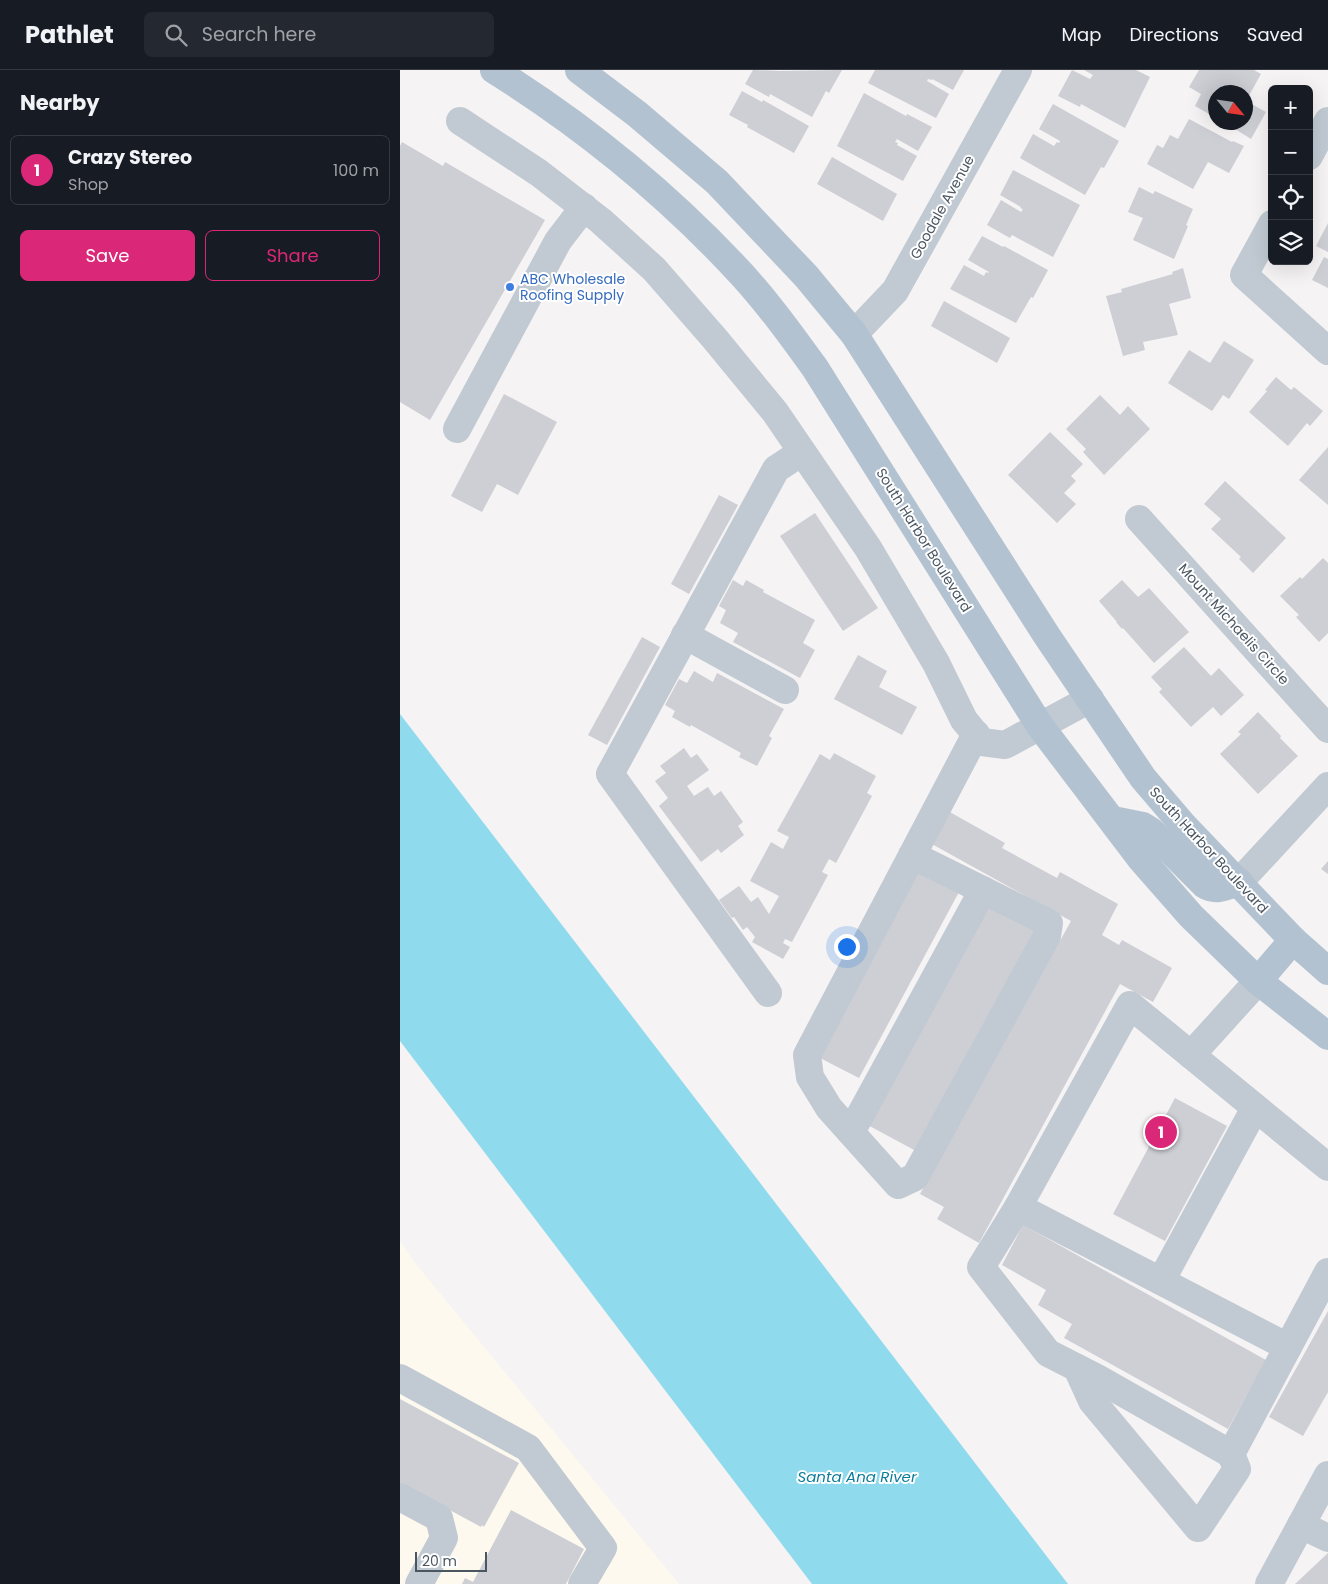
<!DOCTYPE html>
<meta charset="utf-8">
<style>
:root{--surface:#171b24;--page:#242831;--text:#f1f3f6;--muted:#9ea1a6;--line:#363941;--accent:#db2777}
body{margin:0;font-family:Poppins,sans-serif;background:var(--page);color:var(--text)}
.controls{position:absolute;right:15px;top:15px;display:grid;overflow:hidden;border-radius:8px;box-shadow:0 5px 20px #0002}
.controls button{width:45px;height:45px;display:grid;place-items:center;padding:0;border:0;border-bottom:1px solid var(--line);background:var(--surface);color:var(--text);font:25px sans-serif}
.compass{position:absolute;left:808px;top:15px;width:45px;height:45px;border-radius:50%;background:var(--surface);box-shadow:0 5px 20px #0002;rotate:119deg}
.scale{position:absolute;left:15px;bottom:12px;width:72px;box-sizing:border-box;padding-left:5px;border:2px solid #4a5661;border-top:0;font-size:14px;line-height:18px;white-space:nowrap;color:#4a5661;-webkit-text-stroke:4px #fff;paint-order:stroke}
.you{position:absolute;left:446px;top:876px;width:18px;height:18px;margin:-12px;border:4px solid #fff;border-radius:50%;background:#1a73e8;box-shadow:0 0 0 8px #1a73e833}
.badge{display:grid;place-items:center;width:32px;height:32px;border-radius:50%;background:var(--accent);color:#fff;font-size:16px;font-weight:700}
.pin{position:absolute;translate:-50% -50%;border:2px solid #fff;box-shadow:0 1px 5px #0006}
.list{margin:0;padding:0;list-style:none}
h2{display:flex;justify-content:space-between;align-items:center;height:65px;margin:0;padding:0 20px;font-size:21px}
h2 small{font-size:16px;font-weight:400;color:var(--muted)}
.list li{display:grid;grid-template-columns:32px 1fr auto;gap:15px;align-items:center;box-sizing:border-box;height:70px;margin:0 10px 10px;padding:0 10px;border:1px solid var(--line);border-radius:8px}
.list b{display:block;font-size:19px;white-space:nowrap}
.list p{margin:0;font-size:16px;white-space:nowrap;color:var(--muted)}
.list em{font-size:16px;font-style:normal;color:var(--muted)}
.actions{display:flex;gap:10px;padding:15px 20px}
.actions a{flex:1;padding:11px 0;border:1px solid var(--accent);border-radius:8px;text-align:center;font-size:18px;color:var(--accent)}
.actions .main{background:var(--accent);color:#fff}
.icon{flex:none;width:28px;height:28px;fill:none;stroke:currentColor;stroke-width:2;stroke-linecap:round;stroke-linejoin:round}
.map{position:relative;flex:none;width:928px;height:1514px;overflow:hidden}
header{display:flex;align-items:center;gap:30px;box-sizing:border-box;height:70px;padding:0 25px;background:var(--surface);border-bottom:1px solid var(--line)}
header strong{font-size:24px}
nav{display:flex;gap:28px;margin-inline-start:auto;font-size:18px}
.search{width:350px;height:45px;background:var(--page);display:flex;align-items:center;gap:12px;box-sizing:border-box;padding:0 18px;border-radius:8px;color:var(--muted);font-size:19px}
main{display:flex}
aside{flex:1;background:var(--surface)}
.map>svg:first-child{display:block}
</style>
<header>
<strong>Pathlet</strong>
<div class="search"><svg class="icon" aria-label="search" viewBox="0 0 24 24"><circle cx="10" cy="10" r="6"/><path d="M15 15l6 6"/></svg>Search here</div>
<nav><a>Map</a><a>Directions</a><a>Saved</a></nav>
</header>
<main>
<aside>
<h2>Nearby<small></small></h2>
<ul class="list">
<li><span class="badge">1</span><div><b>Crazy Stereo</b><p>Shop</p></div><em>100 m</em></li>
</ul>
<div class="actions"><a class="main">Save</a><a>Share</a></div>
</aside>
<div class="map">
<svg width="928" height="1514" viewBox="0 0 928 1514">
<rect width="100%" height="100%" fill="#f5f3f3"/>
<polygon fill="#fdf9ef" points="0,1171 15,1193 279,1514 0,1514"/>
<polygon fill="#90daee" points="0,644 668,1514 412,1514 0,971"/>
<g fill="#cdcfd5">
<polygon points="353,0 380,1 442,0 429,23 426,21 412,47 370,24 369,27 345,14"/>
<polygon points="475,0 564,0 553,20 532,9 532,10 528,9 527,11 549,24 536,48 468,13"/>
<polygon points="672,0 690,9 693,5 684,0 736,0 750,7 725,58 681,34 680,37 658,26"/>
<polygon points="799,0 854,0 861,4 846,31 846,22 816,22 816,48 795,36 801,24 789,17"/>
<polygon points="342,21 362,32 363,30 409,56 394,83 347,57 348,55 329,45"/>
<polygon points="464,23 506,46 507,44 532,57 518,81 497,69 495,72 498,73 497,75 517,86 503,111 437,76"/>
<polygon points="846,31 866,42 851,69 824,52 846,52"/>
<polygon points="653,34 719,71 704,98 701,97 685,125 620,88 633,64 654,76 657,72 659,73 660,71 639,59"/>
<polygon points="789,49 832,72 833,71 844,76 829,103 808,92 793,119 747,94 757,75 763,78 770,65 778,69"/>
<polygon points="2,72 43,96 45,92 145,150 30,350 0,332 0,76"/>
<polygon points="432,87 497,124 483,151 417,114"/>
<polygon points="613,100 680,135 653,187 612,165 610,168 587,155 601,130 621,142 623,139 620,138 621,137 600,125"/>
<polygon points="739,117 753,124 755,121 793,139 786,155 788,156 774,189 733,170 743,148 728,142"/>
<polygon points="928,153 928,182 916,176"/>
<polygon points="582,166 603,177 604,176 648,200 633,228 631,227 616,253 550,219 564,195 584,206 586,202 588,203 589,202 568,190"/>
<polygon points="924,187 928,189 928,218 912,210"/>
<polygon points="783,198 791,228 769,234 778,265 743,272 745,280 723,286 706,226 722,222 721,219 773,204 772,202"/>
<polygon points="544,231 610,268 597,293 531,256"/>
<polygon points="824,271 854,290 829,329 823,325 812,341 768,313 789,280 810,293"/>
<polygon points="876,307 891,320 894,317 923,341 910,356 907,353 888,376 849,342 867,321 865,320"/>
<polygon points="104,324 157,352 118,425 97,414 82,442 51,426"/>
<polygon points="700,325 720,345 728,336 750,359 704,405 683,382 686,379 666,359"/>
<polygon points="650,362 683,394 671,406 676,411 664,423 676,434 657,453 608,405"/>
<polygon points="928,377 928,435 899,410"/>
<polygon points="825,411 886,468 853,503 839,489 841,487 811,459 821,449 804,434"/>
<polygon points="319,425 338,435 289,524 271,514"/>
<polygon points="415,443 478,538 443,561 380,466"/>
<polygon points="923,488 928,493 928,563 919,572 896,547 899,545 880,526 900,507 902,509"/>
<polygon points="333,510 343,516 346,510 364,520 363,522 415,550 403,573 415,580 400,608 333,572 338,563 320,553 326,540 319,536"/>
<polygon points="722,510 738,527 749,518 789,562 754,593 723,558 722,559 716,552 717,552 699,531"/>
<polygon points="242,567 260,577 207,675 188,665"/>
<polygon points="784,577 811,606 819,598 844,625 821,646 813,637 791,657 759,622 762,619 751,607"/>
<polygon points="458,585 487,601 479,617 517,637 502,665 434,629"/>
<polygon points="294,601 313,612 317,603 384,639 369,666 372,668 357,696 339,687 341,683 291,655 290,657 272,647 275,641 265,635 279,609 287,613"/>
<polygon points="858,642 881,666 880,668 898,686 858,724 820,684 841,664 838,662"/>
<polygon points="284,678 291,688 297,684 309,700 287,716 294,726 308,717 314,726 321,721 343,752 338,756 344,765 321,783 318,779 301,792 259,736 268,728 255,711 266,703 260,696"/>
<polygon points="434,683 476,706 467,723 472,726 436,793 429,789 422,802 428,805 392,872 385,869 383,873 390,877 383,889 352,872 355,867 347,857 343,860 334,847 332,848 319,830 339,816 351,832 358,827 369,844 379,826 350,811 371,772 383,779 389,767 377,761 420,684 430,690"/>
<polygon points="548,741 605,773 602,778 657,808 660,802 718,834 702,865 719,875 722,870 772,898 753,932 720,914 579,1173 537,1149 544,1137 520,1124 671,851 530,773"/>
<polygon points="928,791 928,804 921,799"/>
<polygon points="519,798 560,820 459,1008 418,987"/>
<polygon points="583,833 635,861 516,1081 464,1053"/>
<polygon points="775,1028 827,1056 765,1171 713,1144"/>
<polygon points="623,1155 866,1290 828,1359 664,1268 672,1254 638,1235 646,1220 602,1195"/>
<polygon points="928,1241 928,1322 903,1366 869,1347"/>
<polygon points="0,1329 119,1393 84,1457 82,1455 81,1457 0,1413"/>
<polygon points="111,1440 184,1479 166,1514 62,1514 65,1508 73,1512"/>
<polygon points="928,1483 928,1514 895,1514"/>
</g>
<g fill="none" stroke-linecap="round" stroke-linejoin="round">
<g stroke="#c1cad2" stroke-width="28">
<polyline points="60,51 139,103 201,151 254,199 315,269 375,342 468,478 536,593 564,650 582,672 605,675 690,629"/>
<polyline points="909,86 928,51"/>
<polyline points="872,154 844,205 928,281"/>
<polyline points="454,264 495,221 618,0"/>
<polyline points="57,359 158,171 184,137"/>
<polyline points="739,449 928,659"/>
<polyline points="285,565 385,620"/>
<polyline points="512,785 649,853 647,866 515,1107 498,1115 429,1038 410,1007 407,985 576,664"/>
<polyline points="839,812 928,716"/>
<polyline points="368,923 210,704 376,399 402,382"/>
<polyline points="791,985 858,911"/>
<polyline points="451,1062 583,820"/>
<polyline points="928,1097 730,935 618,1137 581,1197 648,1283 697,1308 831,1384 928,1202"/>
<polyline points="618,1137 888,1277"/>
<polyline points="761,1211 855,1038"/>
<polyline points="677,1298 692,1331 798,1458 837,1399 831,1384"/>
<polyline points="0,1308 128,1378 203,1478 182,1514"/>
<polyline points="0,1427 39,1448 44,1468 19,1514"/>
<polyline points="901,1455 928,1468"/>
<polyline points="869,1514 928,1405"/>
</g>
<g stroke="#b3c2d1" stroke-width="28">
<path d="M94,0C182,55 260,118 332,194C363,226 389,262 415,298L640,656L741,789L791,846L858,911L928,966"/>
<polyline points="179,0 237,44 317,112 406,206 454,264 647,566 743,708 784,756 893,870 928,901"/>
<path d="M713,750L743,756L751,761L805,815C816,822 827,816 839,812"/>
<polyline points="858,911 893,870"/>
</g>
</g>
<circle fill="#3f7fe0" stroke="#fff" stroke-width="2" cx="110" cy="217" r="5"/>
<g text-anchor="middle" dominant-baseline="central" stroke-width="4" stroke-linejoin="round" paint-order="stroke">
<g font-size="14" fill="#4a5661" stroke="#fff">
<text transform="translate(542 137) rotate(-61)">Goodale Avenue</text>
<text transform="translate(524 470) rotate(58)">South Harbor Boulevard</text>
<text transform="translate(834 554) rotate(48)">Mount Michaelis Circle</text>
<text transform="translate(809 780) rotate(47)">South Harbor Boulevard</text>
</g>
<g font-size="14" fill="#366cbe" stroke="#fff" text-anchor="start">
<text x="120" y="209">ABC Wholesale<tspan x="120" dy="16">Roofing Supply</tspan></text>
</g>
<g font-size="15" font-style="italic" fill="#0c7c9b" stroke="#fff">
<text x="457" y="1406">Santa Ana River</text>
</g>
</g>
</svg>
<div class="controls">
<button>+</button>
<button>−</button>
<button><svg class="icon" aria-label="locate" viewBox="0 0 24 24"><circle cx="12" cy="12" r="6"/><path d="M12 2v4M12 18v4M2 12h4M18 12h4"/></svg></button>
<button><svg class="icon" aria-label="layers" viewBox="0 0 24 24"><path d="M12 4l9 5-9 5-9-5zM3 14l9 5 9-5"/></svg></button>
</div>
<svg class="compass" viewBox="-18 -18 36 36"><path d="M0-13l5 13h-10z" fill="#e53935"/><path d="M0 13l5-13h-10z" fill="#9ea1a6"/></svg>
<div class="scale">20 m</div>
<div class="you"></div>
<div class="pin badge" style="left:761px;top:1062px">1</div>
</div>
</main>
